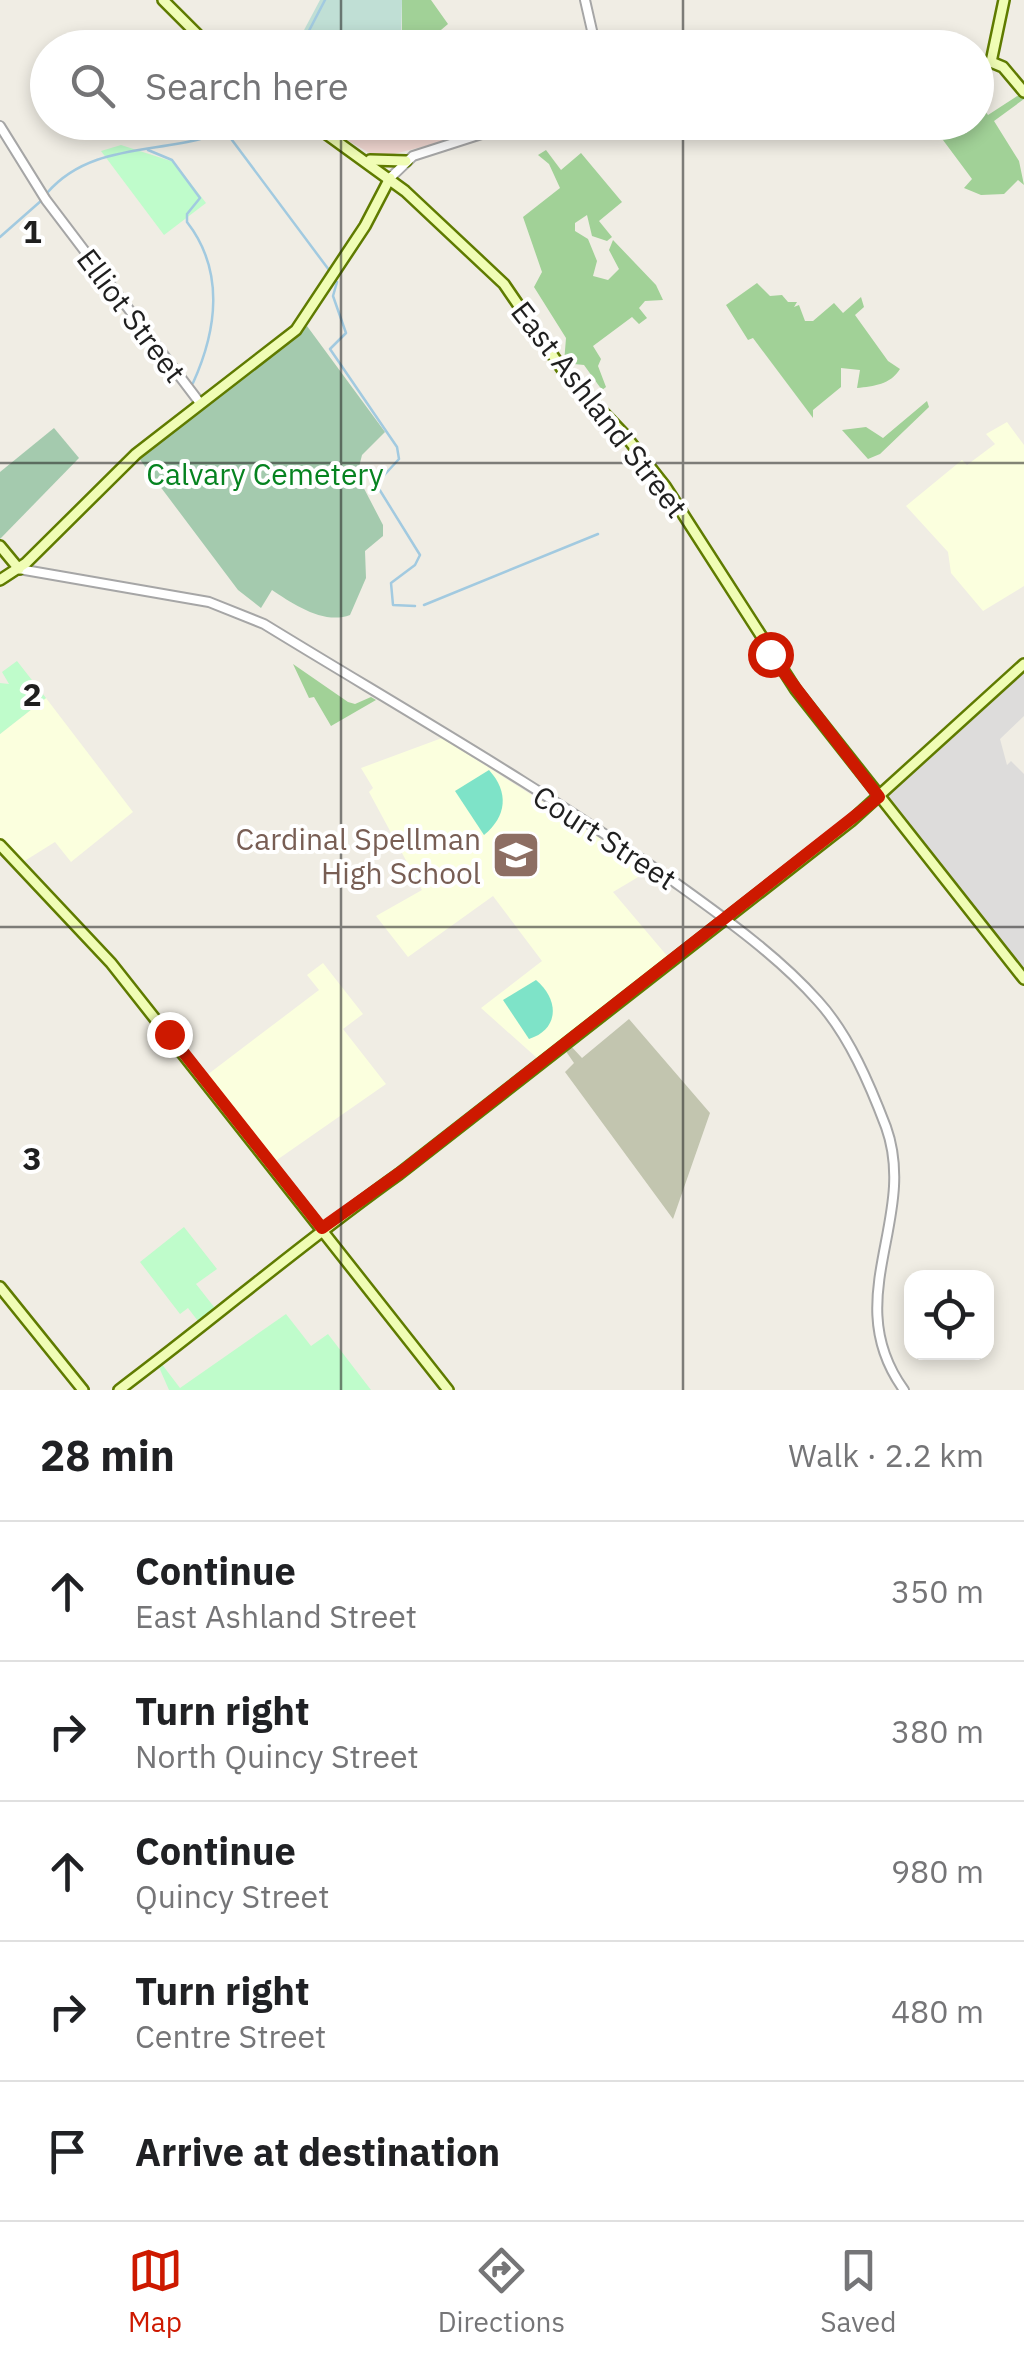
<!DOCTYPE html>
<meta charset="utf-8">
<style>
:root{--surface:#fff;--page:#f6f6f6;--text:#202124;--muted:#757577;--line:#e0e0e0;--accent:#cd1900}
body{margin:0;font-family:"IBM Plex Sans",sans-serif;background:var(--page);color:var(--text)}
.controls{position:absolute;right:30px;bottom:30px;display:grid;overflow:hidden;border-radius:20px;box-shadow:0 5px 15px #0003}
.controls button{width:90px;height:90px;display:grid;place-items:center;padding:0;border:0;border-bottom:2px solid var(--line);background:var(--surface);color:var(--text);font:50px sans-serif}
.stop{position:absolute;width:30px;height:30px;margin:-22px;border:8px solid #cd1900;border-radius:50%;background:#fff}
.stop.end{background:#cd1900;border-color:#fff;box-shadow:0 2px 10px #0008}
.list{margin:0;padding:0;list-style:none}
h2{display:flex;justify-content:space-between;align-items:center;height:130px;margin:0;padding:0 40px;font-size:42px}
h2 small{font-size:32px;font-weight:400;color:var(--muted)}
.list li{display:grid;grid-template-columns:65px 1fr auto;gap:30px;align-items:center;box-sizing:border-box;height:140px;padding:0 40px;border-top:2px solid var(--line)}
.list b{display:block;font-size:38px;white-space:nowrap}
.list p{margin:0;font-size:32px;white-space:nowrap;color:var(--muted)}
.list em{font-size:32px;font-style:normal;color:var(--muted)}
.icon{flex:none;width:55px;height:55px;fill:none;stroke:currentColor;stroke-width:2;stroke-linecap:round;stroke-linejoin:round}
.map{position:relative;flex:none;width:1024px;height:1390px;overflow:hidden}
.search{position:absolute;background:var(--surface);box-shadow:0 5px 15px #0003;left:30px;right:30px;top:30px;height:110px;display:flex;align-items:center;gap:25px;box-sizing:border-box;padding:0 35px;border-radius:55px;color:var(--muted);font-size:38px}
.sheet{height:830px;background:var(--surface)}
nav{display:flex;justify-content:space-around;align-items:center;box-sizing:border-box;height:140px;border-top:2px solid var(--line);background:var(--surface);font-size:28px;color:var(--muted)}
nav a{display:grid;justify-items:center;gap:5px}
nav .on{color:var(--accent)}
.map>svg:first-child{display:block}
</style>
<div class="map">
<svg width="1024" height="1390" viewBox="0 0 1024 1390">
<rect width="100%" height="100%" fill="#f0ede4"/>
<polygon fill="#dddcdb" points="1024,669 1024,716 1000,739 1007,765 1011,761 1024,774 1024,975 884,798"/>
<polygon fill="#f2d8d2" points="331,122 461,123 465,136 378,158 325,127"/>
<g fill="#fbffde">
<polygon points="1007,422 1024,445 1024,586 983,611 951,573 948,552 906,506 962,460 967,465 995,444 986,434"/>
<polygon points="46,698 133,812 71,862 55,842 23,862 0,838 0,734"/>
<polygon points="442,738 650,870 613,892 668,957 537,1058 481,1008 542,961 493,896 408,957 376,916 422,890 369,792 373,788 361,768"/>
<polygon points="323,963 363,1014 343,1029 386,1084 274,1162 207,1075 319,990 307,975"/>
</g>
<polygon fill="#c2c5af" points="629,1019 710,1113 673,1219 565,1072 574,1063 565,1050 569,1044 582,1058"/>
<g fill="#a1d197">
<polygon points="402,0 431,0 448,24 421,47 397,48 402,39"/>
<polygon points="1022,93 1024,99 994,121 1019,161 1024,185 1018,180 1004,194 981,195 964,188 972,179 940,136 947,131 967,133 969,123 976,122 978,102 988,115"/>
<polygon points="546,150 561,170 581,153 622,202 599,221 612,237 607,241 592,236 587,215 575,223 575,231 588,239 597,261 593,276 608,280 619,269 609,250 613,240 656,285 663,300 645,301 639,308 647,318 639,324 632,317 593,346 601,359 598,366 606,387 602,390 584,365 564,363 566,338 534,287 542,272 523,217 560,188 549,164 538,155"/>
<path d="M757,283L770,296L782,295L788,302H797L794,307L799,305L805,321H813L834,303L843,313L861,297L864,307L855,315L888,361L900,369C890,385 874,386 857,388L860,370L841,368V387L813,410V418L753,338L748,340L726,305Z"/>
<polygon points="927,401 929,407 880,454 868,459 842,430 866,427 883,438"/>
<polygon points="293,664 348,702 355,704 371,697 376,700 331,726 314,697 309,698"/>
</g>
<polygon fill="#c0dfd5" points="320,0 402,0 401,45 295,47"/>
<g fill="#a4caae">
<path d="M307,326L385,432L362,455L357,475L383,525V536L365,551L366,578L350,615C324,625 293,604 272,590L261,608L238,590L138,457Z"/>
<polygon points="54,428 79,458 0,539 0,472"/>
</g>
<g fill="#bffccb">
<polygon points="121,145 174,162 206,203 164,235 101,151"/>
<polygon points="17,661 46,698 0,734 0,683 9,684 2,672"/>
<polygon points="184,1227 217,1269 196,1284 218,1312 201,1325 188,1308 180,1314 140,1262"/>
<polygon points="286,1314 311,1346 328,1334 371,1390 169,1390 158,1365 161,1363 180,1388"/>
</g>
<g fill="#7ee3c8">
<path d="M489,770C509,792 507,816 484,835L455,791Z"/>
<path d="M536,980C559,999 560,1029 529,1039L503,1000Z"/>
</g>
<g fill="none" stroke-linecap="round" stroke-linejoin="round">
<g stroke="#a2cae0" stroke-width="2.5">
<polyline points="300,48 325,0"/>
<polyline points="226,132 329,270"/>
<path d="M148,150L172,160L200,198L187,214V222C225,271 217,330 193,383"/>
<path d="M47,193C98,134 181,160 242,122"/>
<polyline points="0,237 42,200"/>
<polyline points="337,282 333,296 346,333 330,349 397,447 399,459 376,484 420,555 415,565 391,583 393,605 415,606"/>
<polyline points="424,605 598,534"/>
</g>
<g stroke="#a6a6a6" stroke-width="12">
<g id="tertiary">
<polyline points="585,0 596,48"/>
<polyline points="976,69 991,62"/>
<polyline points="0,126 46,200 200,403"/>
<polyline points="390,178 413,156 519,122"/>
<path d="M19,569L209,602L264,624C401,708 542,788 673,881C723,917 777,955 818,1001C849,1035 870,1085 886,1127C919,1219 838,1299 904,1390"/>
</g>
</g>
<g stroke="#5f7b00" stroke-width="14">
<g id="secondary">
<polyline points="163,0 211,48"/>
<polyline points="1004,0 991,62 1003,67 1024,92"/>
<polyline points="310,122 405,191 504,284 562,369 624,434 665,486 796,690 1024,979"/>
<polyline points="370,160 406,161"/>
<polyline points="0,546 19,569"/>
<polyline points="0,580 26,563 136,454 296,330 365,226 390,178"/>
<polyline points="0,845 111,963 448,1390"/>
<polyline points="0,1287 83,1390"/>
<path d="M119,1390C214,1319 303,1242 399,1174L851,821L1024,664"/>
</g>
</g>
<use href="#tertiary" stroke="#fff" stroke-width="8"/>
<use href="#secondary" stroke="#f0fdb5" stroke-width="9"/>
</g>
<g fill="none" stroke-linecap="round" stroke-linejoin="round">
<polyline stroke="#cd1900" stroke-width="12" points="169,1034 322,1228 405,1169 879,797 770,654"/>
</g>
<path fill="none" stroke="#1f1f1f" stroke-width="2.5" stroke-opacity="0.55" d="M341,0V48M683,0V48M341,122V1390M683,122V1390M0,463H1024M0,927H1024"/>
<defs>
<g id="school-square" transform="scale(2.5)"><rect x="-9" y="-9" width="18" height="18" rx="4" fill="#8d6e63" stroke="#fff"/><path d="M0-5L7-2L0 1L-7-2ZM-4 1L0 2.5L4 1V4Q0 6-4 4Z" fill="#fff"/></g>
</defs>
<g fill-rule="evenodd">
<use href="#school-square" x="516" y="855"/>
</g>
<g text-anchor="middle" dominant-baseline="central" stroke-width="8" stroke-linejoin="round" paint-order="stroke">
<g font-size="30" fill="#1f1f1f" stroke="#fff">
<text transform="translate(132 315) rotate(53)">Elliot Street</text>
<text transform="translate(600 409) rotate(52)">East Ashland Street</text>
<text transform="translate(605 837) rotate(33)">Court Street</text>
</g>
<g font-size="30" fill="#068320" stroke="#fff">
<text x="265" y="473">Calvary Cemetery</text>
</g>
<g font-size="30" fill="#785e54" stroke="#fff" text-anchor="end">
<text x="481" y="838">Cardinal Spellman<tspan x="481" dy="34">High School</tspan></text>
</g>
</g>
<g font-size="32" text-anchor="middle" font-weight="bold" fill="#1f1f1f" stroke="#fff" stroke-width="8" stroke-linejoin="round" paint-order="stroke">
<text x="32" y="243">1</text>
<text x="32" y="706">2</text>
<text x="32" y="1170">3</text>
</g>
</svg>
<div class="controls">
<button><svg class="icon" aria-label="locate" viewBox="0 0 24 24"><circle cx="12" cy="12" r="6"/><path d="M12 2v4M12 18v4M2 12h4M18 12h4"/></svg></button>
</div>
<div class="stop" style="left:770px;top:654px"></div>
<div class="stop end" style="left:169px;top:1034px"></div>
<div class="search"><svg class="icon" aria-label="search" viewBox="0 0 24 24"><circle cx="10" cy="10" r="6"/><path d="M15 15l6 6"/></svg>Search here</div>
</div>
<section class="sheet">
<h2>28 min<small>Walk · 2.2 km</small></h2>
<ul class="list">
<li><svg class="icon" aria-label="ahead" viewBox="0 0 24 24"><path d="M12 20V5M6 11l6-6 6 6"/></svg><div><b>Continue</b><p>East Ashland Street</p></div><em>350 m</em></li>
<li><svg class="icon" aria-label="right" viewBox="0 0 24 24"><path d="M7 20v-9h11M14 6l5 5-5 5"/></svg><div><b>Turn right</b><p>North Quincy Street</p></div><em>380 m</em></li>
<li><svg class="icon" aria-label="ahead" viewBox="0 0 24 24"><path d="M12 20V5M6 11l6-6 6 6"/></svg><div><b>Continue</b><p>Quincy Street</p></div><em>980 m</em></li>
<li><svg class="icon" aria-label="right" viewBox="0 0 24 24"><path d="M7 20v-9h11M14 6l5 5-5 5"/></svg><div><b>Turn right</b><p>Centre Street</p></div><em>480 m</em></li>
<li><svg class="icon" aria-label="arrive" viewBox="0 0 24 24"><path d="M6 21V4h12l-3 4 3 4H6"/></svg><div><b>Arrive at destination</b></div></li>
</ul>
</section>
<nav>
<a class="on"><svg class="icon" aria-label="map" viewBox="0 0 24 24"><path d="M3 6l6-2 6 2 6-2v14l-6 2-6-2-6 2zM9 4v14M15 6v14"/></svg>Map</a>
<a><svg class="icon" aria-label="directions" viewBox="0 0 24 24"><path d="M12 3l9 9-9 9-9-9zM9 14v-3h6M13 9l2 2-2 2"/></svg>Directions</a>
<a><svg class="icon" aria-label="saved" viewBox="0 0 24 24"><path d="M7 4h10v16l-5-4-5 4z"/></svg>Saved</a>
</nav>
